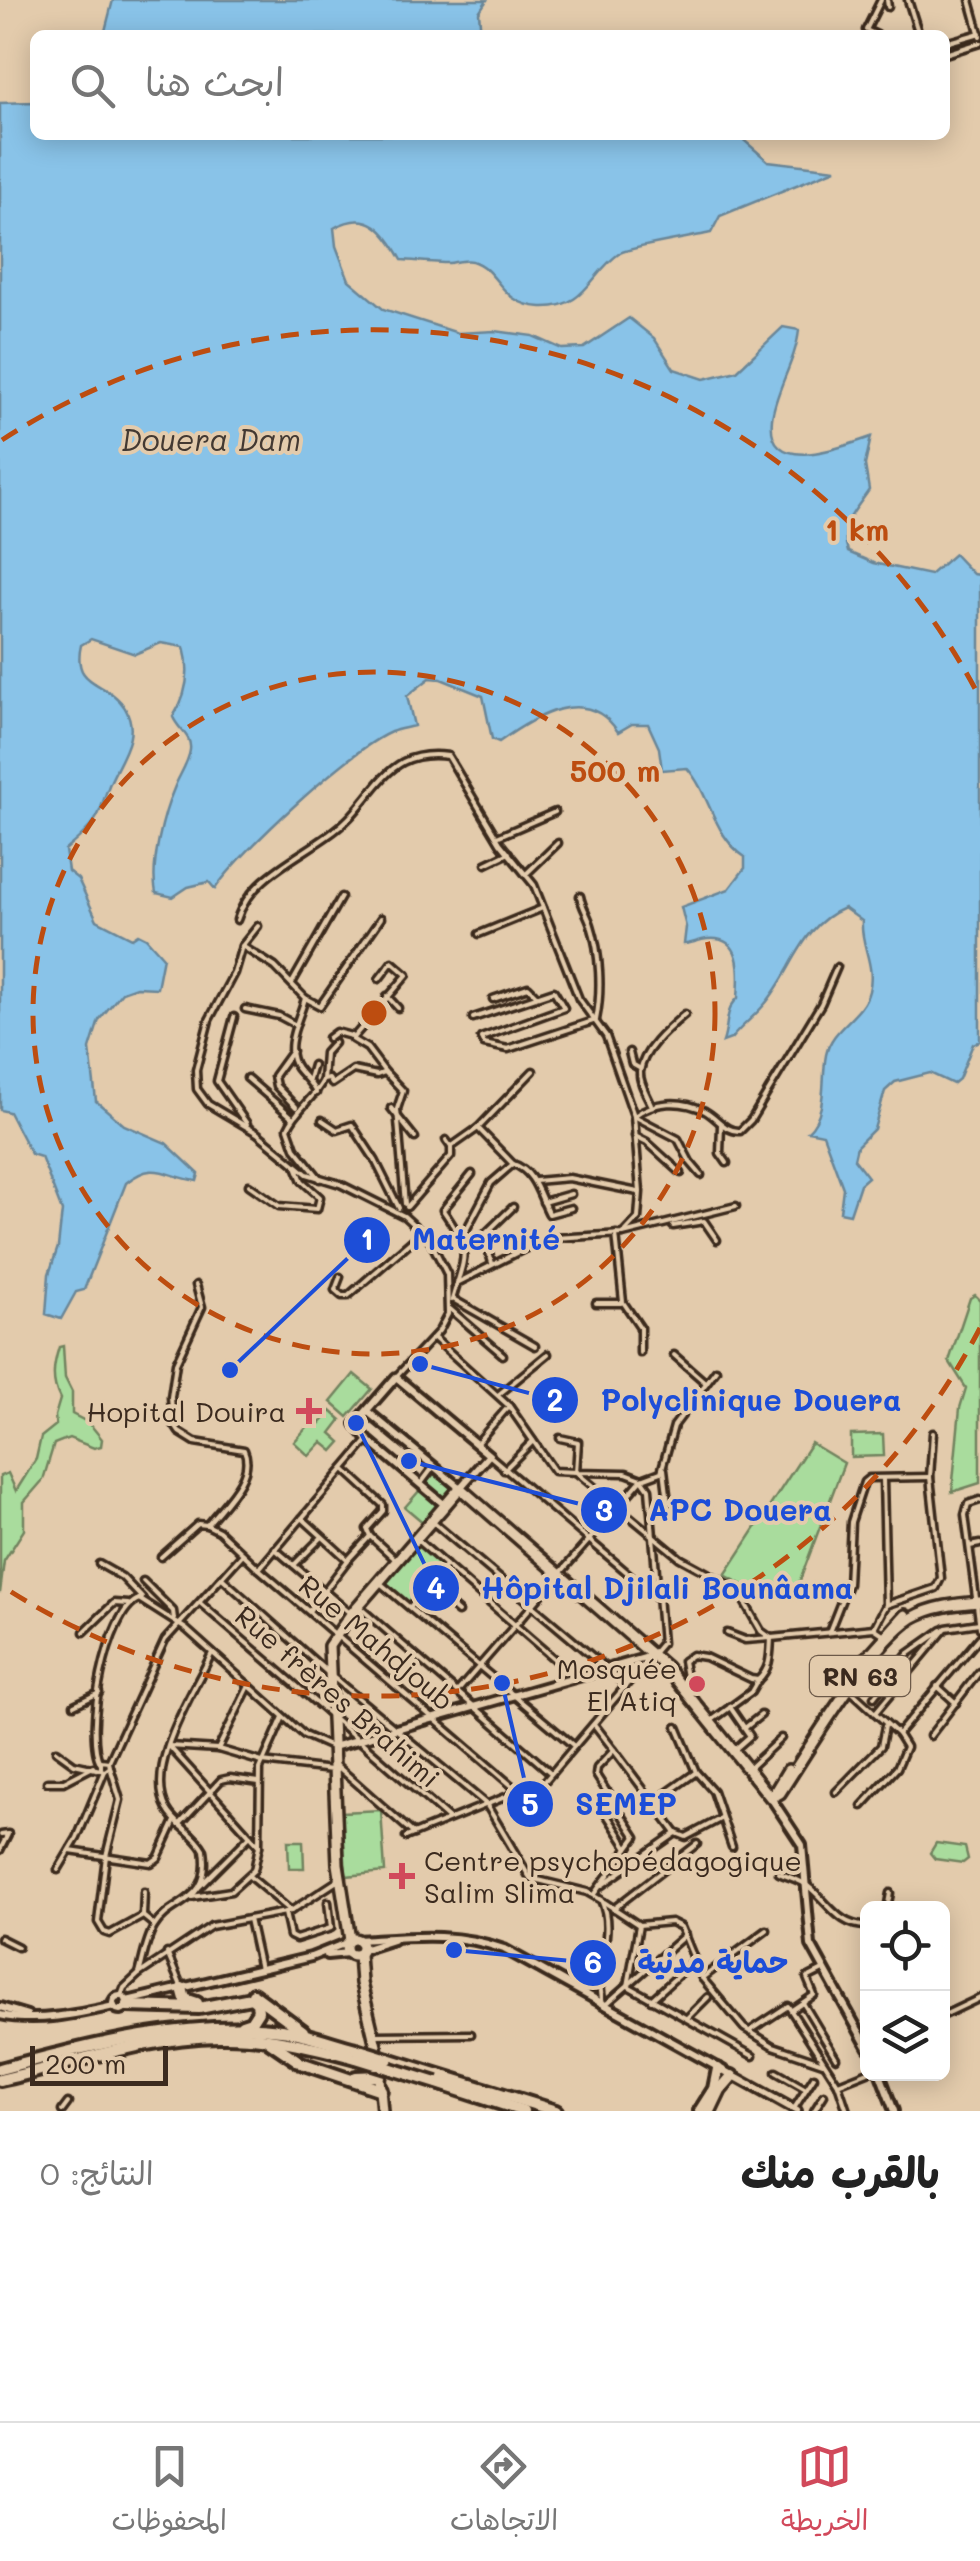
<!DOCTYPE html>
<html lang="ar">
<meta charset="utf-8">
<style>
:root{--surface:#fff;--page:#f6f6f6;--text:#222;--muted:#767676;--line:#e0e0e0;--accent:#d1495b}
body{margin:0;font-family:Mali,"Playpen Sans Arabic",sans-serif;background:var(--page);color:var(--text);direction:rtl}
.controls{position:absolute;right:30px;bottom:30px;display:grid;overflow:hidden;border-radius:15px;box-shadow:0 5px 25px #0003}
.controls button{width:90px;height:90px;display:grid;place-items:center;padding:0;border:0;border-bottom:2px solid var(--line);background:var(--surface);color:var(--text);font:50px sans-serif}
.scale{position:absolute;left:30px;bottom:25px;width:138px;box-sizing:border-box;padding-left:10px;border:5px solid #3b2a1e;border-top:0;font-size:28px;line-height:35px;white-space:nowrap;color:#3b2a1e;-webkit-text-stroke:8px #e3cbac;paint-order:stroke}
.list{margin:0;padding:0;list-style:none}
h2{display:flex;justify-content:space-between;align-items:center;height:130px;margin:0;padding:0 40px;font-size:42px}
h2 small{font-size:32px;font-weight:400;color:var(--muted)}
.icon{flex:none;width:55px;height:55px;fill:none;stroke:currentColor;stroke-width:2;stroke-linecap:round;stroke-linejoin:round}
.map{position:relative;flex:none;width:980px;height:2111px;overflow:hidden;direction:ltr}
.search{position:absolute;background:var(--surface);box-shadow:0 5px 25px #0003;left:30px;right:30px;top:30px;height:110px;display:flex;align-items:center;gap:25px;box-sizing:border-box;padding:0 35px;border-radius:15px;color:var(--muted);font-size:38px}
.sheet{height:310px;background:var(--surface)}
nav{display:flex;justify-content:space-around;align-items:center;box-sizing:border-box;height:140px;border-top:2px solid var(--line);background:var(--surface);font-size:28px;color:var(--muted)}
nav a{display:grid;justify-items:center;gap:5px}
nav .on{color:var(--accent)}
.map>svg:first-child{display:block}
</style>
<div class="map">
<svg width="980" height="2111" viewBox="0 0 980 2111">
<rect width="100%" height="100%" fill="#e3cbac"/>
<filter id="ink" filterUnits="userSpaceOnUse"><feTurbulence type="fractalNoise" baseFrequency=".01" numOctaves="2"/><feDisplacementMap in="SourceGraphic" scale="20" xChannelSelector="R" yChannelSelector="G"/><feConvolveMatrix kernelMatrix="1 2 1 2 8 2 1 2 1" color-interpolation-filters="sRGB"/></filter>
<g filter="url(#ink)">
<g fill="#a9dc9d" stroke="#72835e" stroke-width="2.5">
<polygon points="975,1295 980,1300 980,1483 952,1492 960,1408 966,1388 949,1361 970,1298"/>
<path d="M63,1346L65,1378L72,1392V1414L89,1423L102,1439L101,1446L94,1448L69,1438L54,1444L43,1480L24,1502V1530L4,1561L0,1593V1476L8,1473L16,1491L36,1459L41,1437L56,1425L55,1416L60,1399C51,1381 53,1366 59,1347Z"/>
<polygon points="354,1374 372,1389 348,1417 331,1402"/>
<polygon points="331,1411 341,1420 331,1433 341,1442 333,1451 322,1442 309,1456 294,1442 315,1418 321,1423"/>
<polygon points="883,1434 884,1456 851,1457 851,1435"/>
<polygon points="811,1443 844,1463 794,1596 765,1591 750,1599 743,1585 725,1575"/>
<polygon points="435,1473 455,1490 425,1524 405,1507"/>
<polygon points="418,1546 442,1566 409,1604 385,1583"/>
<polygon points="381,1810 385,1872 346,1876 342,1812"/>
<polygon points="288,1841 303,1841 304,1868 289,1868"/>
<polygon points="936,1843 965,1847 968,1859 963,1863 935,1859 930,1853"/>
</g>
<g fill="#89c3e8" stroke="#6a8697" stroke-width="2.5">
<polygon points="113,0 487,0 479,12 481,35 104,35"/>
<path d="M35,102V135H738L768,161L836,169L720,216L711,233C694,237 629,247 620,253C590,273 586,309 541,307C499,305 500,270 472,261C466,259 456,262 449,263C434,263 418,261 402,260C386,231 369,208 334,228L336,246L349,280L383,309L458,333L495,331L533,336L562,349L584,348L629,318L654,338L674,369L704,379L737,371L783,327L799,330C796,361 775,391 772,419C766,478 844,446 871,437L865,465L869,490C854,513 839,522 848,552L873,563L930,575L954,554L973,574L980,575V1041L973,1044L959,1079L953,1084L930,1073L895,1082L885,1091L874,1129L857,1146L854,1159L868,1177L860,1184L850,1214L840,1212L843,1188L823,1134L808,1131C828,1112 821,1080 826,1055C832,1026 862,1018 869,991C876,965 860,945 862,921L844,908C800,926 793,972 764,1005C754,1017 741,1026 731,1039L723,1042C729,1025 724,1011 738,998C740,972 743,935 707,939C698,940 692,944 684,944L686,927L681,907L729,889L745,868V857C713,836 711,795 687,768L662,770L659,748L648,724H632L618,732C587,684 535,716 499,742L492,739L483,696L441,679L430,678L407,696L414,726C407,728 398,729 391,732C350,750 241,851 215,889L209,882L188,887L173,897L156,893C150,865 163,814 175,786C179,776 189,761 190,750C192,735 178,730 173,717C187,695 191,672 184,647L161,643L135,654L91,639L81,645C71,689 109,680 125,708C142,737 117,762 108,788C104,797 102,808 97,817C90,829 76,841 65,850L68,871L78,879L97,920L132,938L138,934L146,938L163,957L157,988L136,987L122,992L99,1020L90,1049L96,1101L124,1125L166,1143L199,1174L197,1181C166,1177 155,1159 126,1183L84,1290L76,1292L61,1319L46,1314L49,1274L58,1247L62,1211L41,1157L31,1154L9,1112L0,1110V103Z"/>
</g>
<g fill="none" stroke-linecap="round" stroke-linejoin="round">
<g stroke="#3b2a1e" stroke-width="11">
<g id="street">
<polyline points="887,0 888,7"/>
<polyline points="908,0 919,35"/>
<polyline points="970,0 980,36"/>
<polyline points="877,35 866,30 881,0"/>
<polyline points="945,43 980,33"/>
<polyline points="945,54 980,43"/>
<polyline points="497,837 555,812"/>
<polyline points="486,864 509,853"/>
<polyline points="526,874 558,843"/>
<path d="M237,920C252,870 315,853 349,818C366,801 382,773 403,762C417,755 433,754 448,756L500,843L534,885L579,999L606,1036L634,1116L640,1192L638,1218L623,1234L554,1238L528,1247L457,1283"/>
<polyline points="258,926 242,946 234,973 209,1020 196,1070 197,1089 208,1104 257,1133 307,1174 340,1184 404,1216 430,1240 447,1274 448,1314 439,1331 396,1377"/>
<polyline points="479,934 543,908"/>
<path d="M242,946L275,967L305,998C300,1019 282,1047 297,1068C304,1077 311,1082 316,1093"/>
<polyline points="292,983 341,897"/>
<polyline points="387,996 398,1008"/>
<polyline points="305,998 320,1006 381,918"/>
<polyline points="493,999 528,987 536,995"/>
<polyline points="245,1009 279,1016 296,1025"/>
<polyline points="234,1017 217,1081 247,1124"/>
<path d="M473,1018L554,991L564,1008L481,1038L484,1044L508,1049L596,1020C602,991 600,953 591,925C588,915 582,907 580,896"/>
<polyline points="328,1038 336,1032 351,1036"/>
<polyline points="292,1051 274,1076 276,1086 296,1107"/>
<polyline points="629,1052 632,1064 639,1068"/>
<polyline points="385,1072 403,1091 397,1109 405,1204"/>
<polyline points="247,1078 292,1117"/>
<polyline points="309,1079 313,1065"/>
<polyline points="323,1080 325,1053 334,1043"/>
<path d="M651,1104C647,1095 639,1082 640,1072C643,1049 669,1028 685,1014"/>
<polyline points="391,1108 415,1138"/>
<polyline points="322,1120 337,1130 352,1125 375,1160 399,1208"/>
<polyline points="721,1125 720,1153 727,1163"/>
<polyline points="478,1128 513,1164"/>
<polyline points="635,1136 647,1142 681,1173"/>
<polyline points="451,1147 478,1128 533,1071"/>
<path d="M701,1175L690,1162L678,1139L634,1116C654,1101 681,1099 705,1111C718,1118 725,1132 740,1131L751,1120L821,1004L837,967"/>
<path d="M320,1179L295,1148L288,1128C297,1108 314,1099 323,1080L329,1079L332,1084L353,1070L377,1075L385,1072L367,1048L352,1039L407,975L392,962L379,979"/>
<polyline points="535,1181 569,1178 638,1192"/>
<polyline points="249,1185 279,1206 317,1209 320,1197 302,1181 296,1166"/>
<polyline points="543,1202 571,1194"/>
<polyline points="407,1207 451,1156 451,1147 446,1140"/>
<polyline points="673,1226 704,1221 717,1240"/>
<polyline points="616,1234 623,1302 640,1327 640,1353"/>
<polyline points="623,1234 736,1206"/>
<path d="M462,1238L491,1183L513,1164C535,1171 539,1195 549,1214L571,1208"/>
<polyline points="492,1263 484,1235 513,1207"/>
<polyline points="340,1277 335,1290 342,1296 348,1296 423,1231"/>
<polyline points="453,1299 535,1346"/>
<path d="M452,1300C466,1252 472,1253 443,1210L472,1174"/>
<polyline points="596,1303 621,1303"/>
<polyline points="450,1309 503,1355"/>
<polyline points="434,1338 509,1406 554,1471 576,1472 680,1558 737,1589 761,1631 771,1638 874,1628 886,1636"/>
<polyline points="674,1355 706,1383"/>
<polyline points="498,1395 548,1354"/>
<polyline points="560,1438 578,1442 576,1472 626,1473 642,1479"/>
<polyline points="476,1444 509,1406"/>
<polyline points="489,1455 656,1597"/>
<polyline points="344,1469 383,1505 383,1511 367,1529 370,1536"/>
<polyline points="664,1469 668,1502"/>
<polyline points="504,1470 533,1441"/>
<polyline points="422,1482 434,1466"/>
<polyline points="980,1500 968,1504 965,1515 980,1628"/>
<polyline points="302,1518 348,1560 370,1536 394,1558"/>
<polyline points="434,1523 625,1684"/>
<polyline points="207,1525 219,1531 259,1569 518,1791"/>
<polyline points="417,1540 576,1678"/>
<polyline points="970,1546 980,1544"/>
<polyline points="275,1549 351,1614"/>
<path d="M161,1557L198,1524L207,1525C222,1505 256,1476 244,1450L195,1442L179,1432L173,1423L171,1397L176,1363L202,1307L196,1285"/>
<polyline points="99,1564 122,1577 142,1598"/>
<polyline points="294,1565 322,1537"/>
<polyline points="259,1569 368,1440"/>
<polyline points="222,1578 327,1672"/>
<polyline points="143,1581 173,1611 174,1619"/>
<polyline points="379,1582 574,1746"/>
<polyline points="428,1586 458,1612"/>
<polyline points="200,1603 329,1714"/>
<polyline points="886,1605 936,1588 941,1578 930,1477 933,1433"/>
<polyline points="358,1606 551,1773"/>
<polyline points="410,1607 446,1565"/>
<polyline points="309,1611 348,1560"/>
<polyline points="874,1628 886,1605 883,1479"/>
<polyline points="84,1632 114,1603 128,1604"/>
<polyline points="829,1632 848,1584 851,1522 864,1482 869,1478 930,1477"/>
<path d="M334,1678L486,1804L530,1878L587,1892L601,1900C617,1933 592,1972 604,2006L685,1935"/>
<polyline points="937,1686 956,1703"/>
<path d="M688,1687L683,1661L692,1655L705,1657L751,1679L758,1680C771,1668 770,1655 771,1638L745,1640L727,1633"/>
<polyline points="850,1690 898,1734 906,1747 897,1768 862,1806"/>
<polyline points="457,1692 642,1479 661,1472 674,1426 716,1370"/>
<polyline points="874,1697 908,1654 942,1630"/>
<polyline points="74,1705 99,1693"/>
<polyline points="730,1707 750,1736 733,1751"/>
<polyline points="875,1713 946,1628 979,1623"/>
<polyline points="336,1720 449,1819"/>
<polyline points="711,1721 751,1692 758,1680"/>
<polyline points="677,1727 696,1772 713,1791 732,1847"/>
<polyline points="746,1727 761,1715"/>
<polyline points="898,1734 980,1637"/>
<polyline points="930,1736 979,1672"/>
<polyline points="169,1746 259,1846"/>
<polyline points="169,1746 218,1749 249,1686"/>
<polyline points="218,1749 262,1762 332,1770"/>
<polyline points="614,1750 676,1833 686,1837 720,1819"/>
<polyline points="56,1751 74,1764 105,1771 110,1767 109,1762 101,1761 101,1768"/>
<polyline points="109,1762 165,1640 243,1554"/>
<path d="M100,1763C84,1734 106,1611 139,1599L186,1629L304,1735L331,1747"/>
<polyline points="336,1765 414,1834"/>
<polyline points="110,1767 120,1800 106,1856 98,1922 104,1932 110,1934 143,1916 154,1925"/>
<polyline points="748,1769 781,1738"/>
<polyline points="47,1782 64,1782 93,1767"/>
<polyline points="836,1792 881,1746 885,1726"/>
<polyline points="609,1793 598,1801 628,1848"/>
<polyline points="654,1802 695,1773"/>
<polyline points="582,1811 598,1801"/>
<polyline points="179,1825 221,1780 230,1778 259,1782"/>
<polyline points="406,1837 545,1781 662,1643 649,1489 642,1479"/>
<polyline points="0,1850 8,1834 1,1835"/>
<polyline points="70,1851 151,1863 158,1858 175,1821"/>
<polyline points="58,1870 77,1838 105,1771"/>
<path d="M779,1873C790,1878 800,1879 809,1887C829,1903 839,1927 868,1926"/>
<polyline points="249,1876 291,1911"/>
<polyline points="602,1885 676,1833"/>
<polyline points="200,1886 250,1836"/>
<polyline points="594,1894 636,1837 596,1775 597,1768 614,1750 594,1724"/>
<polyline points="192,1897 231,1891 254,1870 259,1846 260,1769 283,1717"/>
<polyline points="604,1902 639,1925 671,1922 681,1927 702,1978 744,2028 773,2046 823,2063"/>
<polyline points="613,1909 697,1844"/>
<polyline points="887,1909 890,1893"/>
<polyline points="285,1913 290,1936 296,1939 331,1928 328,1902"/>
<polyline points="143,1916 144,1892"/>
<polyline points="249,1919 260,1969"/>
<polyline points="639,1925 628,1986 753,2056"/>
<polyline points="0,1938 18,1947"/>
<polyline points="167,1953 181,1986"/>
<path d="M139,1974C143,1960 146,1940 154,1927C171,1898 212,1905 204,1850C195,1833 176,1826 167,1809C144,1767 193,1693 212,1653"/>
<polyline points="702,1978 767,1930"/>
<polyline points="121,1996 124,1988 139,1974 211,1926 291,1911 337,1881"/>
<polyline points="651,2000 694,1961"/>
<polyline points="803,2003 836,2058"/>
<polyline points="792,2010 814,1995 807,1978 823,1970"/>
<polyline points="942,2016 980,1998"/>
<polyline points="687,2018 708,1997"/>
<polyline points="750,2031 788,2006 838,2084 847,2111"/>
<polyline points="373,2035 471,2034"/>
<polyline points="776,2072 806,2089"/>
<polyline points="838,2084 868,2072"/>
<polyline points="795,2107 814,2077"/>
<polyline points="62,2111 68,2103"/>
<polyline points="814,2111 824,2095"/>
</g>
</g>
<g stroke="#3b2a1e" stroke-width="14">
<g id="secondary">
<polyline points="367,1411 460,1488 489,1455 396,1377 355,1424 368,1440 446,1506"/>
<polyline points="333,1747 652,1656"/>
<polyline points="771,1798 802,1845 811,1945 868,2048"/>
<path d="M358,1940C409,1937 454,1931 504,1949L797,2111"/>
<polyline points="362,1950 393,1940"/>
<polyline points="327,1955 348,1953"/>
<circle cx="120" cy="2003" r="7"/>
<polyline points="127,2001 311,1957 346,1943"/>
<polyline points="0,2007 27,2015"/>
<path d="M0,2015C36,2023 78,2014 114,2006"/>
<polyline points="880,2074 894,2111"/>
</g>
</g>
<g stroke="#3b2a1e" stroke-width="16">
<g id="primary">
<polyline points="862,1663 905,1615"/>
<polyline points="773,1795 788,1770"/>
<circle cx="354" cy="1947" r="8"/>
<path d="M350,1940L338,1864L329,1646L351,1614L460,1488L666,1667L771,1798L780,1793C809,1749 871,1644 912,1618C932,1606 957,1604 980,1602"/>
<polyline points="359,1954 361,1983 376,2046 382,2111"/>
</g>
</g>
<g stroke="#3b2a1e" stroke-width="18">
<g id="highway">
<polyline points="182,1988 185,1999 197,2003"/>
<polyline points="253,1994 303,2031"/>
<polyline points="127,2006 199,2008 251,1998 257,2003 258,2011 251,2022 242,2025"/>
<polyline points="269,2041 301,2063 381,2090"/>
<polyline points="388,2059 556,2111"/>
<path d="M0,2069C91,2045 187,2019 281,2030C307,2033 332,2043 356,2049"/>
<polyline points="356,2077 379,2076"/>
<path d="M0,2080C72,2064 145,2037 219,2036C266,2035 311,2046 356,2058"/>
<polyline points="437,2083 523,2111"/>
<polyline points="700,2111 714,2089 718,2069"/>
<polyline points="710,2111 720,2090 732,2076"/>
</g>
</g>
<use href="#street" stroke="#e3cbac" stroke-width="4"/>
<use href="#secondary" stroke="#e3cbac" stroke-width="6"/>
<use href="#primary" stroke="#e3cbac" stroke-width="9"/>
<use href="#highway" stroke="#e3cbac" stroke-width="10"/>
<g stroke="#3b2a1e" stroke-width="18" stroke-linecap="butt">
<g id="highway-bridge">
<polyline points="356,2049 388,2059"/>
<polyline points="356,2058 437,2083"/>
</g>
</g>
<use href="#highway-bridge" stroke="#e3cbac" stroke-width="10"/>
</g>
</g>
<g fill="none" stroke="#bd4d10" stroke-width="5" stroke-dasharray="18 12">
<circle cx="374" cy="1013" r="341"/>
<path d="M980 1328A683 683 0 0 1 2 1586M2 440A683 683 0 0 1 980 698"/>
</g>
<g fill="#d1495b" stroke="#e3cbac" stroke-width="4">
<path d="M304 1396h10v10h10v10h-10v10h-10v-10h-10v-10h10z"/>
<circle cx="697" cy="1684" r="10"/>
<path d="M397 1861h10v10h10v10h-10v10h-10v-10h-10v-10h10z"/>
</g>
<g text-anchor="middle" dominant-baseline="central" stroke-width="8" stroke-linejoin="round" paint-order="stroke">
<rect fill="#e3cbac" stroke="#6d5a49" stroke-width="2.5" x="810" y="1656" width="100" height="40" rx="8"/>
<g font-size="25" font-weight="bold" fill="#3b2a1e">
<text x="860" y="1676">RN 63</text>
</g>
<g font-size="28" fill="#3b2a1e" stroke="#e3cbac" text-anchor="end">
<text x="286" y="1411">Hopital Douira</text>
<text x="677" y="1668">Mosquée<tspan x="677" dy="32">El Atiq</tspan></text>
<text x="424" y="1860" text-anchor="start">Centre psychopédagogique<tspan x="424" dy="32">Salim Slima</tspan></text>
</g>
<g font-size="28" fill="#3b2a1e" stroke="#e3cbac">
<text transform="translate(377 1642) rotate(40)">Rue Mahdjoub</text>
<text transform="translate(338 1696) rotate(41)">Rue frères Brahimi</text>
</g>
<g font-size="30" font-style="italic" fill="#433932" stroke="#e3cbac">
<text x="211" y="439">Douera Dam</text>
</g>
</g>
<circle cx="374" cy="1013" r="15" fill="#bd4d10" stroke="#e3cbac" stroke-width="5"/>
<g font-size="30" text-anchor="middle" font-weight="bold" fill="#bd4d10" stroke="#e3cbac" stroke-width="8" stroke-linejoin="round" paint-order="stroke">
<text x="857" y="541">1 km</text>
<text x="615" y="782">500 m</text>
</g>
<path fill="none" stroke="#1d4ed8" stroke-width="4" d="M230 1370L367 1240M420 1364L555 1400M409 1461L604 1510M356 1423L436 1588M502 1683L530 1804M454 1950L593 1963"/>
<g fill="#1d4ed8" stroke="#e3cbac" stroke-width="4">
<circle cx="230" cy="1370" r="10"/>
<circle cx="420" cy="1364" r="10"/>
<circle cx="409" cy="1461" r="10"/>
<circle cx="356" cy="1423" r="10"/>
<circle cx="502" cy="1683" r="10"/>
<circle cx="454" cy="1950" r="10"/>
<circle cx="367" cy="1240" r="25"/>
<circle cx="555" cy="1400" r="25"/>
<circle cx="604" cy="1510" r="25"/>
<circle cx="436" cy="1588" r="25"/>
<circle cx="530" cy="1804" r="25"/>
<circle cx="593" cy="1963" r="25"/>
</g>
<g font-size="30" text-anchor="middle" font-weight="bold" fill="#fff">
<text x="367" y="1250">1</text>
<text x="555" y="1411">2</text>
<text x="604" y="1521">3</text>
<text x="436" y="1599">4</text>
<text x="530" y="1815">5</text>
<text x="593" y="1973">6</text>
</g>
<g font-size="30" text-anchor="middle" font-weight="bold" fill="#1d4ed8" stroke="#e3cbac" stroke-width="8" stroke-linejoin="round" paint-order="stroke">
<text x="486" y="1250">Maternité</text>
<text x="751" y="1411">Polyclinique Douera</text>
<text x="740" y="1521">APC Douera</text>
<text x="667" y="1599">Hôpital Djilali Bounâama</text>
<text x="626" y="1815">SEMEP</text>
<text x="713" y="1973">حماية مدنية</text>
</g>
</svg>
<div class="controls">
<button><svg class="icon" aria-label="locate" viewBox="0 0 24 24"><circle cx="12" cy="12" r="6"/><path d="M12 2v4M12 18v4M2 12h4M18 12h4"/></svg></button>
<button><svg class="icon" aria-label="layers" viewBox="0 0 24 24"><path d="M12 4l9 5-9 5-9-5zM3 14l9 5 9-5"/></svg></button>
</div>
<div class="scale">200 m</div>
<div class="search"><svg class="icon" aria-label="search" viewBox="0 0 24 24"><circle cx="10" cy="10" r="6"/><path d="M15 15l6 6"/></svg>ابحث هنا</div>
</div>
<section class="sheet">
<h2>بالقرب منك<small>النتائج: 0</small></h2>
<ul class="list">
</ul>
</section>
<nav>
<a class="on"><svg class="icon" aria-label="map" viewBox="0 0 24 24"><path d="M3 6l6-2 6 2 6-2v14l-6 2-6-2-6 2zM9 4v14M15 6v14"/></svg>الخريطة</a>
<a><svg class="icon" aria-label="directions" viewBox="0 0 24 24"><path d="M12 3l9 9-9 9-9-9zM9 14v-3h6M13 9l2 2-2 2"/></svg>الاتجاهات</a>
<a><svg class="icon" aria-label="saved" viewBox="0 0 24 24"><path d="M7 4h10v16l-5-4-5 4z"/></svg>المحفوظات</a>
</nav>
